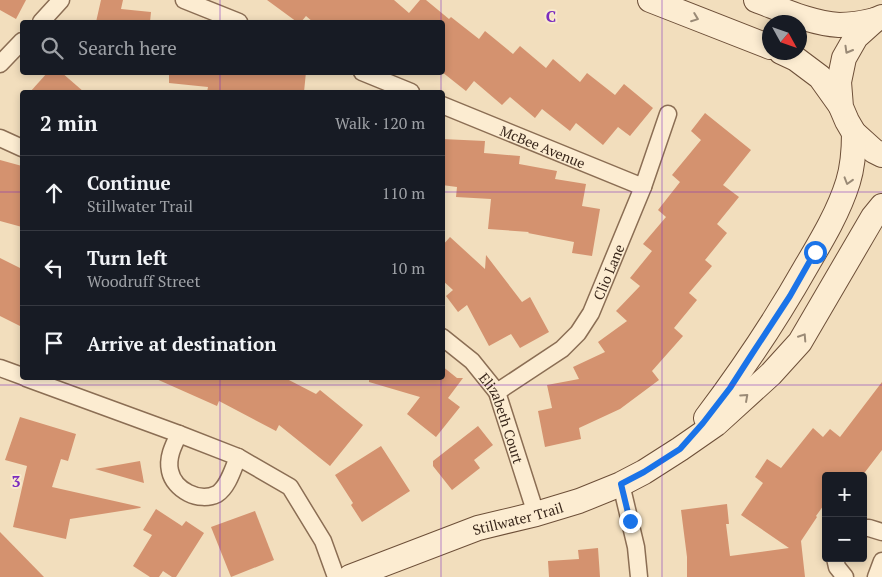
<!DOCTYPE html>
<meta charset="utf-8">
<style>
:root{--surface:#171b24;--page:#242831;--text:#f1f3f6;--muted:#9ea1a6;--line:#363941}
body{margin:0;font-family:"PT Serif",serif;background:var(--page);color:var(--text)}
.controls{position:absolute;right:15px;bottom:15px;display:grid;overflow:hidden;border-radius:5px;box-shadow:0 2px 8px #0003}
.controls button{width:45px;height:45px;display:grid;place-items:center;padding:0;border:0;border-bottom:1px solid var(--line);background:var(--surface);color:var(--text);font:25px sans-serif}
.compass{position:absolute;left:762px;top:15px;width:45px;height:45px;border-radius:50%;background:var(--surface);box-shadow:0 2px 8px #0003;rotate:130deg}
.stop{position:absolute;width:15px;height:15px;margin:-11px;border:4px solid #1a73e8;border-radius:50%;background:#fff}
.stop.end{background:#1a73e8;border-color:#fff;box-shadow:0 1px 5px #0008}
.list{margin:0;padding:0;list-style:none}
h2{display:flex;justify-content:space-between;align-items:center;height:65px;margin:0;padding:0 20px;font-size:21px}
h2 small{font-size:16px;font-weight:400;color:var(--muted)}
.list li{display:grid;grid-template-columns:32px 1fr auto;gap:15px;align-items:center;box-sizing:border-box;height:75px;padding:0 20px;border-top:1px solid var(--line)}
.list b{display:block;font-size:19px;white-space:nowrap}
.list p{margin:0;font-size:16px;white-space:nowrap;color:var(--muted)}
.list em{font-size:16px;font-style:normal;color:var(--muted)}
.icon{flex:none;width:28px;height:28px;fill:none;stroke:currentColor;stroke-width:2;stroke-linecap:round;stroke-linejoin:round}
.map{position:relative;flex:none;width:882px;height:577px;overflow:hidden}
.search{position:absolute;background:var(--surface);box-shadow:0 2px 8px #0003;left:20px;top:20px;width:425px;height:55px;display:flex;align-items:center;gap:12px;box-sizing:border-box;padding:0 18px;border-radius:5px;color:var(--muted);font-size:19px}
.panel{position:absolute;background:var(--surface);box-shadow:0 2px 8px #0003;left:20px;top:90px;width:425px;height:290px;border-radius:5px}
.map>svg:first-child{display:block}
</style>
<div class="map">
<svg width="882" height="577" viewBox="0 0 882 577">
<rect width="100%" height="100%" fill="#f2debd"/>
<g fill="#d4926f">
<polygon points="0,0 26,0 16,19 0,10"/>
<polygon points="101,0 123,0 121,9 151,12 150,22 96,22"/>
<polygon points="267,0 394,0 409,13 420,0 426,0 449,19 451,17 479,39 485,31 513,54 520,46 546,68 553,59 580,82 587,73 615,95 624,84 653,108 630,136 618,127 603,145 576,123 570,131 542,109 535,118 510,97 502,105 474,81 466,91 442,72 442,22 313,22 306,16 301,22 297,22"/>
<polygon points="48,72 61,72 84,92 30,92"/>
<polygon points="169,72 306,72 304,92 207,92 208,87 169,83"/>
<polygon points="705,113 751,150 723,185 739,197 717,224 727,233 705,260 712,266 689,293 697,300 674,328 683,336 652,371 659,380 620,409 579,428 581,439 545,447 538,411 552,408 547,385 579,379 573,367 605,352 598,342 627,321 616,311 640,286 630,278 652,251 643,244 666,217 658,210 680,182 672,175 701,140 691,131"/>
<polygon points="442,139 485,141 484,153 520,156 519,164 557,171 555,179 586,184 582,206 600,209 592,256 572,253 574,242 528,233 529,232 488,229 491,199 456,197 457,187 442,185"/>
<polygon points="0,160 22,166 22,227 0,221"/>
<polygon points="450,237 485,269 486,255 522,302 530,297 549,332 520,348 511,334 489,346 467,305 458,312 446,296 453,290 442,280 442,246"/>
<polygon points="0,258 22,269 22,327 0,316"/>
<polygon points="442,366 457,378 463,378 448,398 460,407 436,437 407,414 420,397 369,382 369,378 442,378"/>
<polygon points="154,378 285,378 316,394 320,390 363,425 330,466 279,425 276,431 219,401 217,406"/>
<polygon points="882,382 882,450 862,476 826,476 826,502 816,516 817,517 801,541 805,577 687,577 687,557 681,510 727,504 729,524 726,524 730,556 789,548 741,515 763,483 755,477 767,459 781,468 813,428 823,437 830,429 840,437"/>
<polygon points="20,417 76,434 68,461 61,459 52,487 141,507 140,508 70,519 66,539 13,527 27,466 5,460"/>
<polygon points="478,426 493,445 474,460 480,468 452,490 433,466 433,461"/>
<polygon points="381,446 410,491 362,522 351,505 353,503 335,475"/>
<polygon points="140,461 144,483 95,469"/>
<polygon points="156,509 182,526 186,521 204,533 176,577 172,577 163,571 159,577 150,577 133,566 152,535 143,530"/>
<polygon points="255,511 274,560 231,577 211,527"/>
<polygon points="0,532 44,577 0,577"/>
<polygon points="598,548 600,577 549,577 548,561 579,559 578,550"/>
</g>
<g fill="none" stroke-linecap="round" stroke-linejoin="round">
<g stroke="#8b6e54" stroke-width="19">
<g id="street">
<polyline points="184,0 239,22"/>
<polyline points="41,22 61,0"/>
<polyline points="0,64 22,41"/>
<polyline points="362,72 411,92"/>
<path id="s1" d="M442,105L643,187"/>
<polyline points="0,138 22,148"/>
<path id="s2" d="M442,337L472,361L497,392L536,514"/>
<polyline points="0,368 22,376"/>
<polyline points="26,378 179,434 238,457 290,487 323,541 336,577"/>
<path id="s3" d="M497,392L562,349L578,333L591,313L643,187L668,114"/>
<path d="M179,434C173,446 167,458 170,471C174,490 199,503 217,494C228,487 233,469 238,457"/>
<polyline points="621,484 636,547 639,577"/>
<polyline points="863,528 869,528 882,532"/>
<polyline points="835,558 837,567 845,577"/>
<polyline points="876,577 882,561"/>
</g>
</g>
<g stroke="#6d4f38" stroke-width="26">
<g id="secondary">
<polyline points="650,0 770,47"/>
<path d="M756,0C783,10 810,23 839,25C851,25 863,23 875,20"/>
<polyline points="882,17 875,20 856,37 844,58 839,82 841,107 847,121 854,133 874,151 882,155"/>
<polyline points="781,52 796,59 820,77 840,105"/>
<path d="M706,418C743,369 777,318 807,265C823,238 839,211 848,182C853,166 854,150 854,133"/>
<path id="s4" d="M350,577L478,528L536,514L579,501L621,484L644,472L680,449L716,424L771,374L800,342L873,217L882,206"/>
</g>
</g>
<use href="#street" stroke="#fcecd1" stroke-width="16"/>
<use href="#secondary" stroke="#fcecd1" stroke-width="24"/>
</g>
<defs><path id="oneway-chevron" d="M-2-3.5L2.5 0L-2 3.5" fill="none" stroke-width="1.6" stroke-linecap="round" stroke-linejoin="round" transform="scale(1.25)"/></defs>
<g stroke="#9a8a76">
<use href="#oneway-chevron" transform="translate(695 18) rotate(21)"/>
<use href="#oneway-chevron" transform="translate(848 50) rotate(120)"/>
<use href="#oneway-chevron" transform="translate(848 181) rotate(107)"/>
<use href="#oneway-chevron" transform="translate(803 337) rotate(-57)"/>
<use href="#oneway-chevron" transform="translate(745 397) rotate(-42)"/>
</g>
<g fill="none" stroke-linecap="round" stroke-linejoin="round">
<polyline stroke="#1a73e8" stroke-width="6" points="630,521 621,484 644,472 680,449 703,423 730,388 750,357 790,296 815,252"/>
</g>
<path fill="none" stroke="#7b2cbf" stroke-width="1" stroke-opacity="0.55" d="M220,0V22M441,0V22M662,0V577M220,72V92M441,72V92M0,192H22M442,192H882M220,378V577M441,378V577M0,385H882"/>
<g text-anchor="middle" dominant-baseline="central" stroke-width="4" stroke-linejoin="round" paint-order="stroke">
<g font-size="14" fill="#39271b" stroke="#f9e9cd">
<text stroke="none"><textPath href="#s1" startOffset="109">McBee Avenue</textPath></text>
<text stroke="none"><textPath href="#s3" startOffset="169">Clio Lane</textPath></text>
<text stroke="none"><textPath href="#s2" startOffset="104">Elizabeth Court</textPath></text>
<text stroke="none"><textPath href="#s4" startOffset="178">Stillwater Trail</textPath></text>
</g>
</g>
<g font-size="16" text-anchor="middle" font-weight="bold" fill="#7b2cbf" stroke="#f9e9cd" stroke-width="4" stroke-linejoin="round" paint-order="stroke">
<text x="551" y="22">C</text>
<text x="16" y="487">3</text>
</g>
</svg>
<div class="controls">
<button>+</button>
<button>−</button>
</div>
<svg class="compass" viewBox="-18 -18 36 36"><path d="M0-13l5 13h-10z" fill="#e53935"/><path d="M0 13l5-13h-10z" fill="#9ea1a6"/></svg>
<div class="stop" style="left:815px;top:252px"></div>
<div class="stop end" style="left:630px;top:521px"></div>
<div class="search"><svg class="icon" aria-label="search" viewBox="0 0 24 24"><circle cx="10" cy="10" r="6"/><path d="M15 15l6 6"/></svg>Search here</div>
<section class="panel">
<h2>2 min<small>Walk · 120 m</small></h2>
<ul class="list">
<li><svg class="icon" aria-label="ahead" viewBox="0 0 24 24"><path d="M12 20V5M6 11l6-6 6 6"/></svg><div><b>Continue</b><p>Stillwater Trail</p></div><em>110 m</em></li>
<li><svg class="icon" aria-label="left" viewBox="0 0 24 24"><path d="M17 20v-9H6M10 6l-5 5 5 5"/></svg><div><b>Turn left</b><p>Woodruff Street</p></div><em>10 m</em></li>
<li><svg class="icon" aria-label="arrive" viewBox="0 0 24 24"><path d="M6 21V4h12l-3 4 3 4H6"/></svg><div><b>Arrive at destination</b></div></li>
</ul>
</section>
</div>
